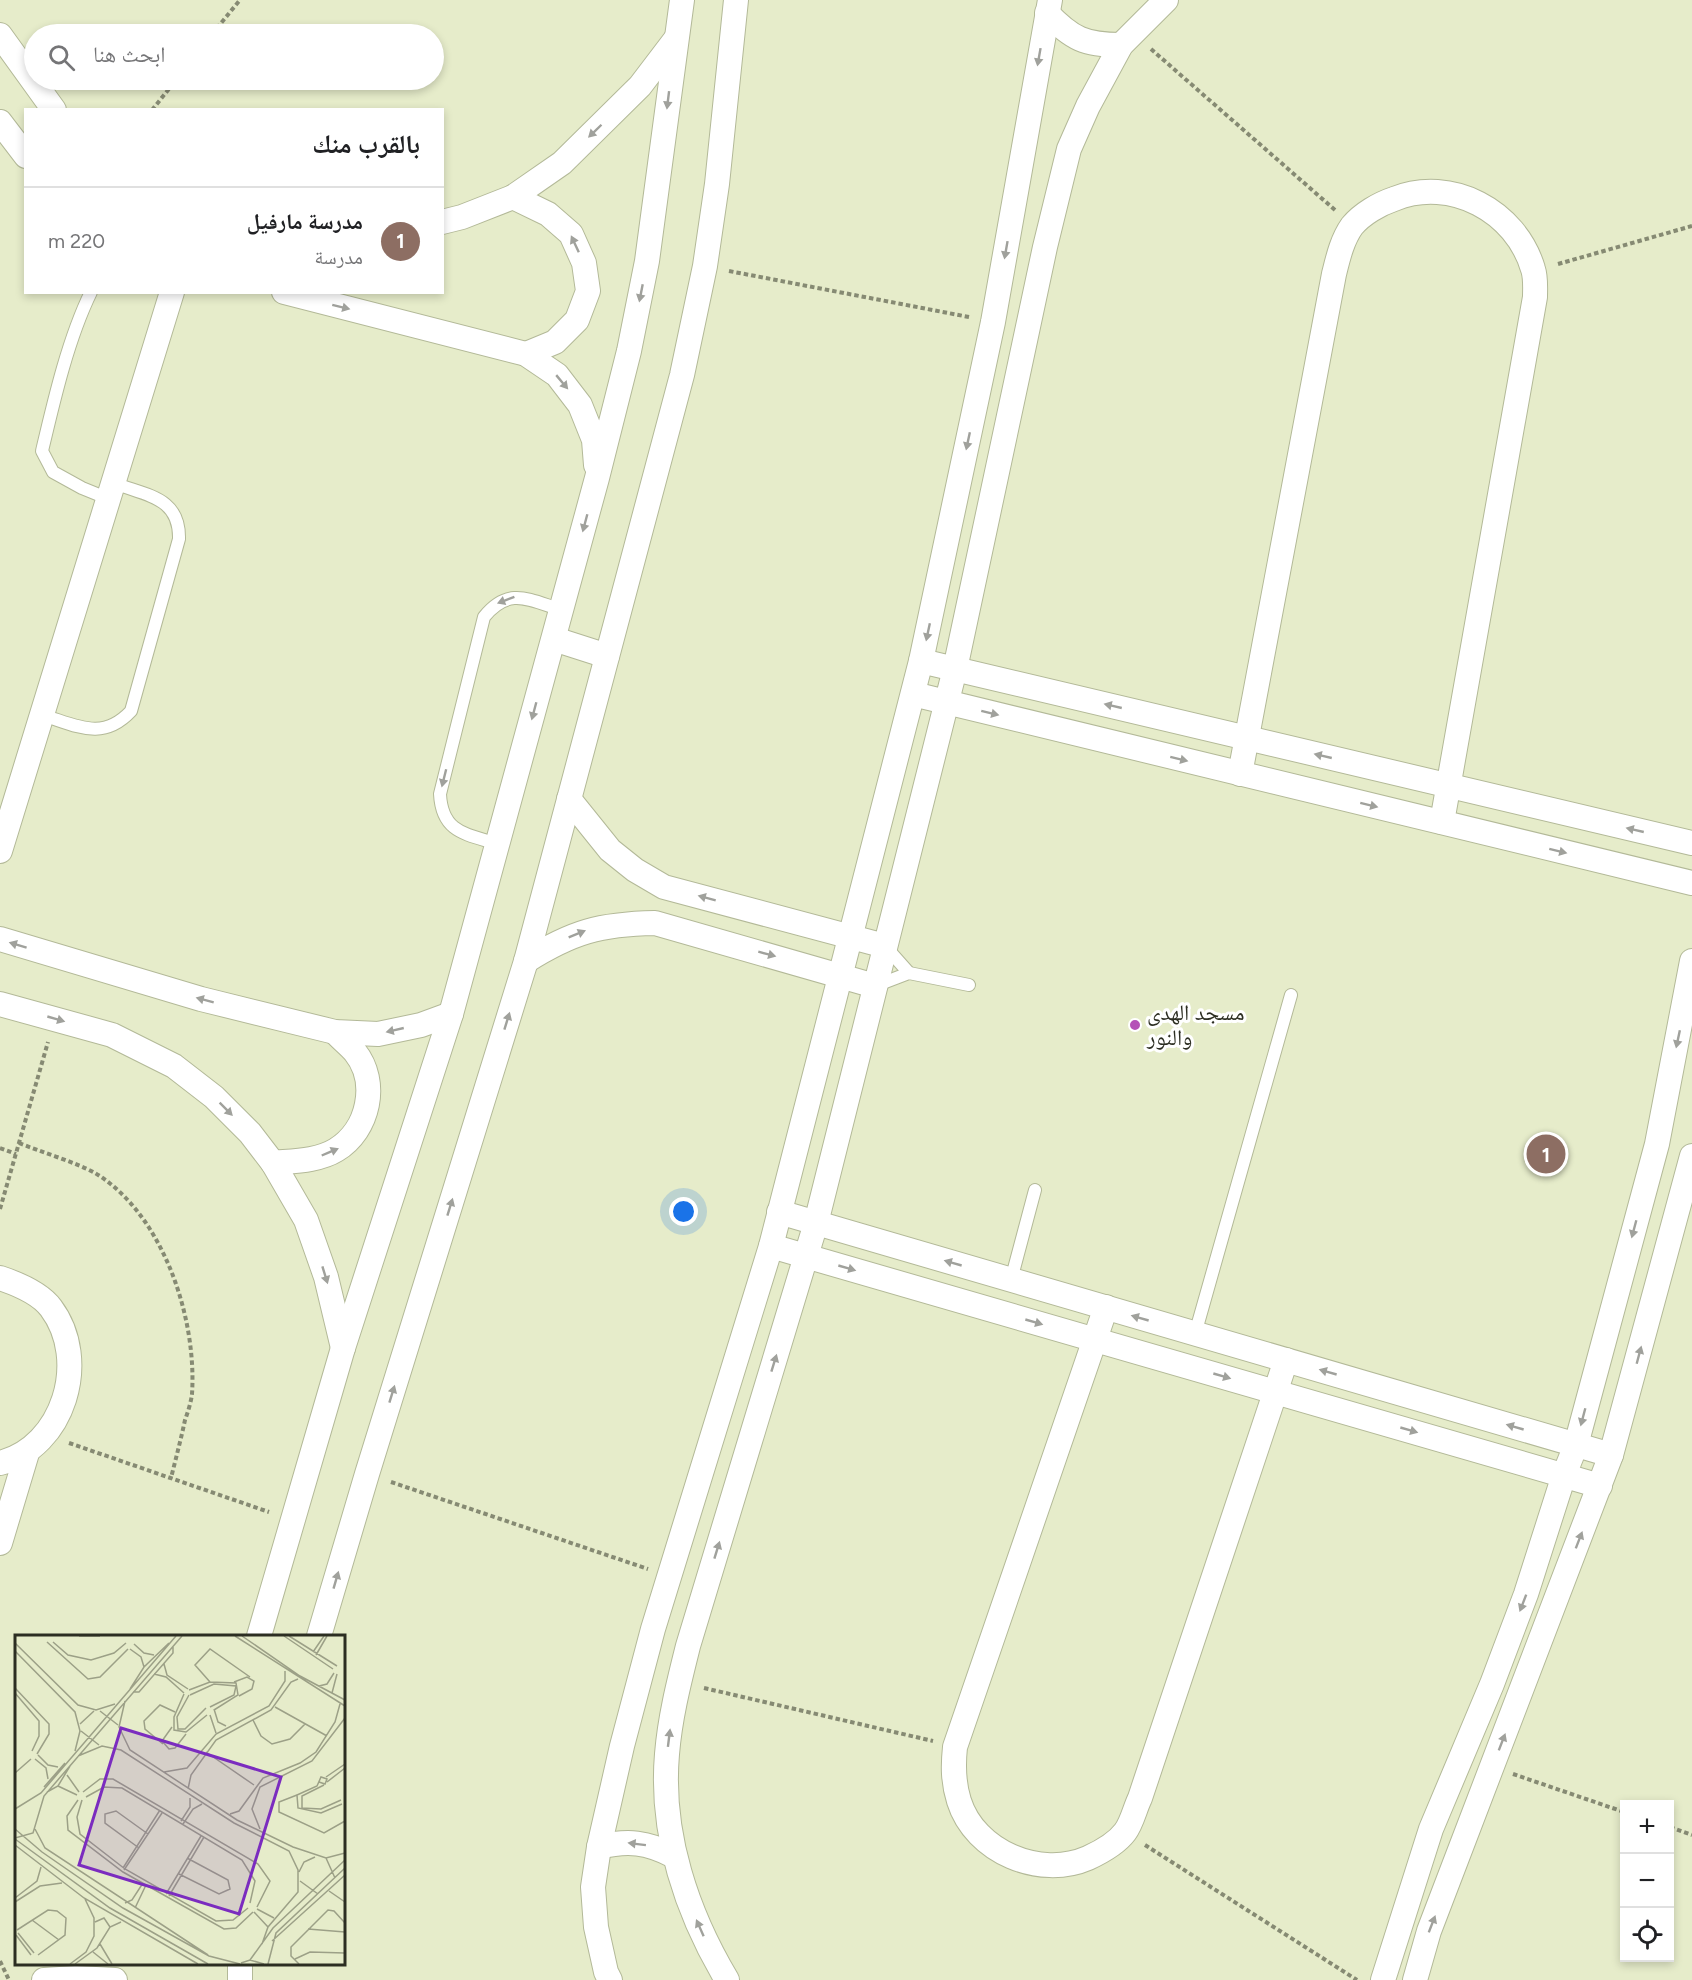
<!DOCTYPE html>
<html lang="ar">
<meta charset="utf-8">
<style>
:root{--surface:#fff;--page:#f2f2f2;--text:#202124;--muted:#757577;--line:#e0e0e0;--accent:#1a73e8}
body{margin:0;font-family:Figtree,"Noto Naskh Arabic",sans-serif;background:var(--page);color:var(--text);direction:rtl}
.controls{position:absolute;right:18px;bottom:18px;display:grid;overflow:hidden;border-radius:0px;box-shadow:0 3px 9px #0003}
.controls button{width:54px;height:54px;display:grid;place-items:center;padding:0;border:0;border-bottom:2px solid var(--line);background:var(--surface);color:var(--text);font:30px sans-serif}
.you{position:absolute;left:684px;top:1212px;width:21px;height:21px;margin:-15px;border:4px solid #fff;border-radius:50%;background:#1a73e8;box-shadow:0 0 0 9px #1a73e833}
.badge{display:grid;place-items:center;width:39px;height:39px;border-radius:50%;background:var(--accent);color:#fff;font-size:20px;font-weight:700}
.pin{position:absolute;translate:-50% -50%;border:3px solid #fff;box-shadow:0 2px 6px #0006}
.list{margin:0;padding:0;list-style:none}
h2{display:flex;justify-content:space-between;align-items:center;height:78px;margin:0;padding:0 24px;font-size:26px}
h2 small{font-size:20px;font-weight:400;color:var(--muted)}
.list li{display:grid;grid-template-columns:39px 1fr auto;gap:18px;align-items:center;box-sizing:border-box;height:108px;padding:0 24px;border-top:2px solid var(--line)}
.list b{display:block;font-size:22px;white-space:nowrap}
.list p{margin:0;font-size:20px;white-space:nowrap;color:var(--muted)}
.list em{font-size:20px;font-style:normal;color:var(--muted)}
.icon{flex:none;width:33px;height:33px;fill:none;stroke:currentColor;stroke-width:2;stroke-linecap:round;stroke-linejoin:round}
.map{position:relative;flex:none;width:1692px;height:1980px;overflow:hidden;direction:ltr}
.search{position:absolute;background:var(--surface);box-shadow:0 3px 9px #0003;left:24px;top:24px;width:420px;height:66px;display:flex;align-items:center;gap:15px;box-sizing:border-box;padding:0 21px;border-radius:33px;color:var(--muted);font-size:22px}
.panel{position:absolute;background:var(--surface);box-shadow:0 3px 9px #0003;left:24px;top:108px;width:420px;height:186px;border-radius:0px;direction:rtl}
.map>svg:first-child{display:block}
</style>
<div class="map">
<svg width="1692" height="1980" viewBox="0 0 1692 1980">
<rect width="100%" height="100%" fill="#e6ecca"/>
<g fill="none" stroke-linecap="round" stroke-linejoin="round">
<g stroke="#b3b998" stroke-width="14">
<g id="service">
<path d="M91,292C68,339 54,400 42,451L53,472L82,488L109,499"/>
<path d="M42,715C76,725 102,742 131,711L179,539C180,497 147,496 114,483"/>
<path d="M498,844C466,834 442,833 440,794L484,617C509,586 529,600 562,610"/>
<polyline points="885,946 909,973"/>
<polyline points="875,986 909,973 969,985"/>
<polyline points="1011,1280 1035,1190"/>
<polyline points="1195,1334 1291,995"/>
</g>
</g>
<g stroke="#b3b998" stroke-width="26">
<g id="minor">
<path d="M1047,13C1072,39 1085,45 1121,45"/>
<polyline points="0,35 54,110"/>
<polyline points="0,122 26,156"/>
<polyline points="513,197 548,214 571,234 584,263 588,291 577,320 555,342 526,354"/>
<polyline points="442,222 462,217 513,197 562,163 640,86 675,40"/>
<polyline points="284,292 526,354 557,375 580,405 594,440 596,465"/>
<polyline points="554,639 607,656"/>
<polyline points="921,661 1692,843"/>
<polyline points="913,694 1692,883"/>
<path d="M1240,774L1334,274C1338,258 1342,240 1352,226C1362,214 1379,204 1394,199C1451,176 1516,211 1533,269C1536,278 1535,288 1535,297L1442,822"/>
<polyline points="569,799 610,850 635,870 664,887 885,946"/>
<polyline points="0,851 172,292"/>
<polyline points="0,939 201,999 335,1032 378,1034 421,1025 451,1014"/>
<path d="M526,961C572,932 600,924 655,923L875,986"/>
<polyline points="0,1004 112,1035 174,1066 214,1097 250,1133 273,1163 306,1220 326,1277 343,1348"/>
<path d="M273,1163C293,1161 318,1161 336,1150C369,1130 379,1082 355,1052C349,1045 341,1039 335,1032"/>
<polyline points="779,1212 1611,1455"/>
<polyline points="771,1246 1600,1486"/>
<path d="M0,1278C18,1284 40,1293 51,1308C90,1360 64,1447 0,1463"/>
<path d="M1106,1307L955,1747C953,1766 953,1782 959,1801C975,1852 1040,1879 1088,1858C1101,1852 1116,1844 1125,1832C1132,1823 1135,1808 1140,1798L1286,1360"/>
<polyline points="0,1543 27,1453"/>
<polyline points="259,1636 343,1348 451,1014 597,478 629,351 647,261 682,0"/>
<polyline points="319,1636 367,1474 526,961 682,375 705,266 717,184 736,0"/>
<path d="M599,1847C628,1840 647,1842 674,1856"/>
<polyline points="44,1980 76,1978 115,1980"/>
<polyline points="240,1980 240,1964"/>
<polyline points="610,1980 606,1972 596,1927 593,1887 599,1847 622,1746 653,1629 771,1246 921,661 993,322 1050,0"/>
<path d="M727,1980C687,1913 660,1834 667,1754C670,1717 679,1682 688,1646L816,1223L955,669L1045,247L1069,149L1088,106L1121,45L1166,0"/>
<polyline points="1383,1980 1431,1829 1492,1684 1526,1594 1564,1475 1576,1445 1657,1144 1692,961"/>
<polyline points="1415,1980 1429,1931 1611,1455 1692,1156"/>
</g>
</g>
<g stroke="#868a73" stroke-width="4" stroke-dasharray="4.5 3" stroke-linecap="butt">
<polyline points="212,34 240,0"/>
<polyline points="1151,49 1335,210"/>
<polyline points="152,110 176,80"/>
<polyline points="1558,264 1692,226"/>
<polyline points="729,271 969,317"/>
<path d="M19,1143C41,1152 75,1162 95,1173C163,1214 197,1318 192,1394C191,1402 188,1412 185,1420C181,1439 176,1458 171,1478"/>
<polyline points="0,1148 16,1154"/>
<polyline points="0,1209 48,1042"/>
<polyline points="69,1443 269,1512"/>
<polyline points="391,1482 648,1569"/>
<polyline points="704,1688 933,1741"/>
<polyline points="1513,1774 1624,1812"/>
<polyline points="1670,1827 1692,1835"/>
<polyline points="1145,1845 1357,1980"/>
<polyline points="0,1961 9,1980"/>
</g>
<use href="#service" stroke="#fff" stroke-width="12"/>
<use href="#minor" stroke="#fff" stroke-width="24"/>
</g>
<defs><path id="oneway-solid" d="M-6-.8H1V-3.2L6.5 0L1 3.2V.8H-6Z" transform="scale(1.5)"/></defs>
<g fill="#a0a19c">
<use href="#oneway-solid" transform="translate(1039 57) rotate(100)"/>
<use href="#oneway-solid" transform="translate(668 100) rotate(97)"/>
<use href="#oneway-solid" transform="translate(595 131) rotate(136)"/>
<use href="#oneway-solid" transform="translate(575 244) rotate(-115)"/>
<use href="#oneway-solid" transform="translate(1006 250) rotate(100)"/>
<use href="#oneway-solid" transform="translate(641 293) rotate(101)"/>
<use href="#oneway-solid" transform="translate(341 307) rotate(14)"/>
<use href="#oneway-solid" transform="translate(562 382) rotate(50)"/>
<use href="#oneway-solid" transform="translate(968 441) rotate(102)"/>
<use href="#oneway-solid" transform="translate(585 523) rotate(105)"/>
<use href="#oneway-solid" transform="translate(506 600) rotate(159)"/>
<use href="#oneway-solid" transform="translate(928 632) rotate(102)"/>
<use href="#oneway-solid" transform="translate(1113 706) rotate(-167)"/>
<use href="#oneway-solid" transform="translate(534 711) rotate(105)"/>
<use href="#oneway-solid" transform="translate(990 713) rotate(14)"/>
<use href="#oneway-solid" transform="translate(1323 756) rotate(-167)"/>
<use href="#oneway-solid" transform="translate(1179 759) rotate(14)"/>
<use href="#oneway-solid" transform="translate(444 778) rotate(104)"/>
<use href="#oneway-solid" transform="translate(1369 805) rotate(14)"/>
<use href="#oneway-solid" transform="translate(1635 830) rotate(-167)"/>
<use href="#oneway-solid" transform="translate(1558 851) rotate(14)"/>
<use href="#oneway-solid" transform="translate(707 898) rotate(-165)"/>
<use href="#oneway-solid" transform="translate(577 934) rotate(-22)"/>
<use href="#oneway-solid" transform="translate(18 945) rotate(-163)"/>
<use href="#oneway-solid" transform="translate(767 954) rotate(15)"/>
<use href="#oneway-solid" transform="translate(205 1000) rotate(-165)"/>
<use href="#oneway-solid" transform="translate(56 1019) rotate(16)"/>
<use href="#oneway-solid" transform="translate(507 1021) rotate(-73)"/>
<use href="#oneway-solid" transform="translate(395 1030) rotate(167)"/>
<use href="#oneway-solid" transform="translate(1678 1039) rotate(102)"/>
<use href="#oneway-solid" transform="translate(226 1109) rotate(45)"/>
<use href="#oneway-solid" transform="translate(330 1152) rotate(-23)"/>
<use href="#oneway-solid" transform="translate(450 1207) rotate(-73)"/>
<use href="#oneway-solid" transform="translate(1634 1229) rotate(105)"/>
<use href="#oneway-solid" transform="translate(953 1263) rotate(-164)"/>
<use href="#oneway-solid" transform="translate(847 1268) rotate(16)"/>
<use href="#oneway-solid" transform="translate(325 1275) rotate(73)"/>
<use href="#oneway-solid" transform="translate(1140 1318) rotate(-164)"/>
<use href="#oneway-solid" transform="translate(1034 1322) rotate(16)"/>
<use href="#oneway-solid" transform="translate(1639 1355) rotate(-75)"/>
<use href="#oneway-solid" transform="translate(774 1363) rotate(-73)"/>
<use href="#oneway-solid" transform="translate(1328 1372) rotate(-164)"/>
<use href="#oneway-solid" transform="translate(1222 1376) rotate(16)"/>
<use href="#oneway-solid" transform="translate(392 1394) rotate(-73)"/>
<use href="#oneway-solid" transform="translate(1583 1417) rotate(105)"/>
<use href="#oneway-solid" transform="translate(1515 1427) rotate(-164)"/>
<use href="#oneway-solid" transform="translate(1409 1430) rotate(16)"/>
<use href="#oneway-solid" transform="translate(1579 1540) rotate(-69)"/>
<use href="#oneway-solid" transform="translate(717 1550) rotate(-73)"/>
<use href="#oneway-solid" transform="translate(336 1580) rotate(-74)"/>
<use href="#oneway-solid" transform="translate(1523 1603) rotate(111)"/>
<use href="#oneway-solid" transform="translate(669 1738) rotate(-83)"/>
<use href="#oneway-solid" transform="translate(1502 1742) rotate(-69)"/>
<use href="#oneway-solid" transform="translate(637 1844) rotate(-173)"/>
<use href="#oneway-solid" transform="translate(1432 1924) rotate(-69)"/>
<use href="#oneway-solid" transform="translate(700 1928) rotate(-114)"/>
</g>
<circle fill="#b551b7" stroke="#fff" stroke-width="2" cx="1135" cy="1025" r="6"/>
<g text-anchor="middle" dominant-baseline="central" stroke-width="6" stroke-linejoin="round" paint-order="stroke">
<g font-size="22" fill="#2c2e22" stroke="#fff" text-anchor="start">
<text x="1147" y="1012">مسجد الهدى<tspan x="1147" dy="25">والنور</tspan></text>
</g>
</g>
<g transform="translate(15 1635)">
<rect width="330" height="330" fill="#e6ecca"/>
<path fill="none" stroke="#9ca087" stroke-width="1.5" d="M64,1H85M220,1L330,71M227,1L285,41L330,65M269,1L318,34M274,1L322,31M32,7L73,44L85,42L113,14M38,7L53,20L76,25L99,18L111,8M0,8L63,70L81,75L100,69M119,9L129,18L139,20M115,14L126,22L129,32M0,16L60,77L65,96L60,116M298,17L309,1M301,20L312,1M149,29L152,40L173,54M139,39L151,42L169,58M195,47L180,30L195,14L235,42M219,47L232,42L239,46L237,54L224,61M304,51L312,49L319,38M0,53L34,89V99L22,119M115,54L129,32L154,8M174,55L195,47L221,48L223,60L199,75M118,57H124L158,18V12M0,58L24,86V101L17,116M317,58L322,39M169,59L159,82V95L171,97L192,80M174,60L162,82L163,94H170L191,73M175,60L199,49L221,51L219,60L195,72M110,66L104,92L115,115L222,185L278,212L311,223L330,218M260,72L312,101M199,74L203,87L211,91M85,76L103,90M195,80L201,98M238,85L246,101L257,109L275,104L290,89M65,89L79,76M157,92L147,106L154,114L160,113L171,99M66,96L84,110M148,109L130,94L129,86L145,70L160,77M191,117L239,150M23,120L33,130L43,132M63,121L87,111L106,115L219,188L274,216L283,235V257L253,292L247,309M20,124L31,133L33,144M149,137L172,133L201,99L254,71L270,46V36M0,138L16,124M52,140L64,157M311,142L330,129M304,147L310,149L312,144L306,142L302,151L282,160L283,173L306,178L327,169M312,147L330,133M309,150L287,161V173L306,174L326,165M43,151L62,160M29,152L50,128M173,154L176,140L201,105L256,75L276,47L283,44M32,157L43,151L55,131M68,157L85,144H98L243,229L255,246L242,272M282,160L264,167V177L309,198L330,186M71,162L89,152L107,153L227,225L240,246L235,268M63,165L52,181L53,195L108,237L209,294L221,293L238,277M67,165L62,182L65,199L110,234L201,286L218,285L233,273M0,174L26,158L161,1M215,179L224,176L248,143L285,128L301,117L320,87L325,69M166,186L175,172V163M168,189L178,174L187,169M0,194L27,217L108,273L194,321L225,329M20,194L30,213L193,320M245,194L237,174L245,152L297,126L330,83M0,203L18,198L29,161L167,1M0,204L95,273L193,329M0,210L69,263L183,329M124,213L90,188V179L101,176L133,199M311,223L320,243M108,233L145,175M109,235L147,178M284,237L289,227L300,222M164,239L204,259L215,254L213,245L172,223M285,246L303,259M314,256L330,267M151,259L186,201M154,261L189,202M0,263L22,246L26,232M0,267L25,251L47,248M110,268L117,265L128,248M120,273L131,250M242,274L259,283M239,277L253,292M17,285L44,305M80,287L89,283L95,292M293,294L330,297M2,295L33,275L42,276L51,283L50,300L23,320M3,298L19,318M1,300L16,320M257,306L330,240M85,309L97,329M78,317L93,329M280,324L295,317L330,318M235,325L258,293L330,225M226,328L235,325L249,329M55,329L71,317L79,301V283L70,264M60,329L82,313L95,292L106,287M253,329L261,298L330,233M284,329L276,321V312L313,275L319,276L330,288"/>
<path fill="#7b2cbf" fill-opacity="0.15" stroke="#7b2cbf" stroke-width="3" d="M106,93L266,142L224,279L64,230Z"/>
<rect width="330" height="330" fill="none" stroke="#2c2e22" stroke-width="3"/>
</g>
</svg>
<div class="controls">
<button>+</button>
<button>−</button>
<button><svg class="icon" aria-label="locate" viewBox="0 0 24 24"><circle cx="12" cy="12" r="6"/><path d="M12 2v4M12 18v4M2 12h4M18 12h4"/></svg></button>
</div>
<div class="you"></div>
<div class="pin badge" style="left:1546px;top:1154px;background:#8d6e63">1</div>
<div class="search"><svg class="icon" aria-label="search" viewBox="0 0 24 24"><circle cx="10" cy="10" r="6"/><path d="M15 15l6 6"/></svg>ابحث هنا</div>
<section class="panel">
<h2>بالقرب منك<small></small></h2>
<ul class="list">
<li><span class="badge" style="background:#8d6e63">1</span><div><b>مدرسة مارفيل</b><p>مدرسة</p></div><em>220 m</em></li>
</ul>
</section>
</div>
